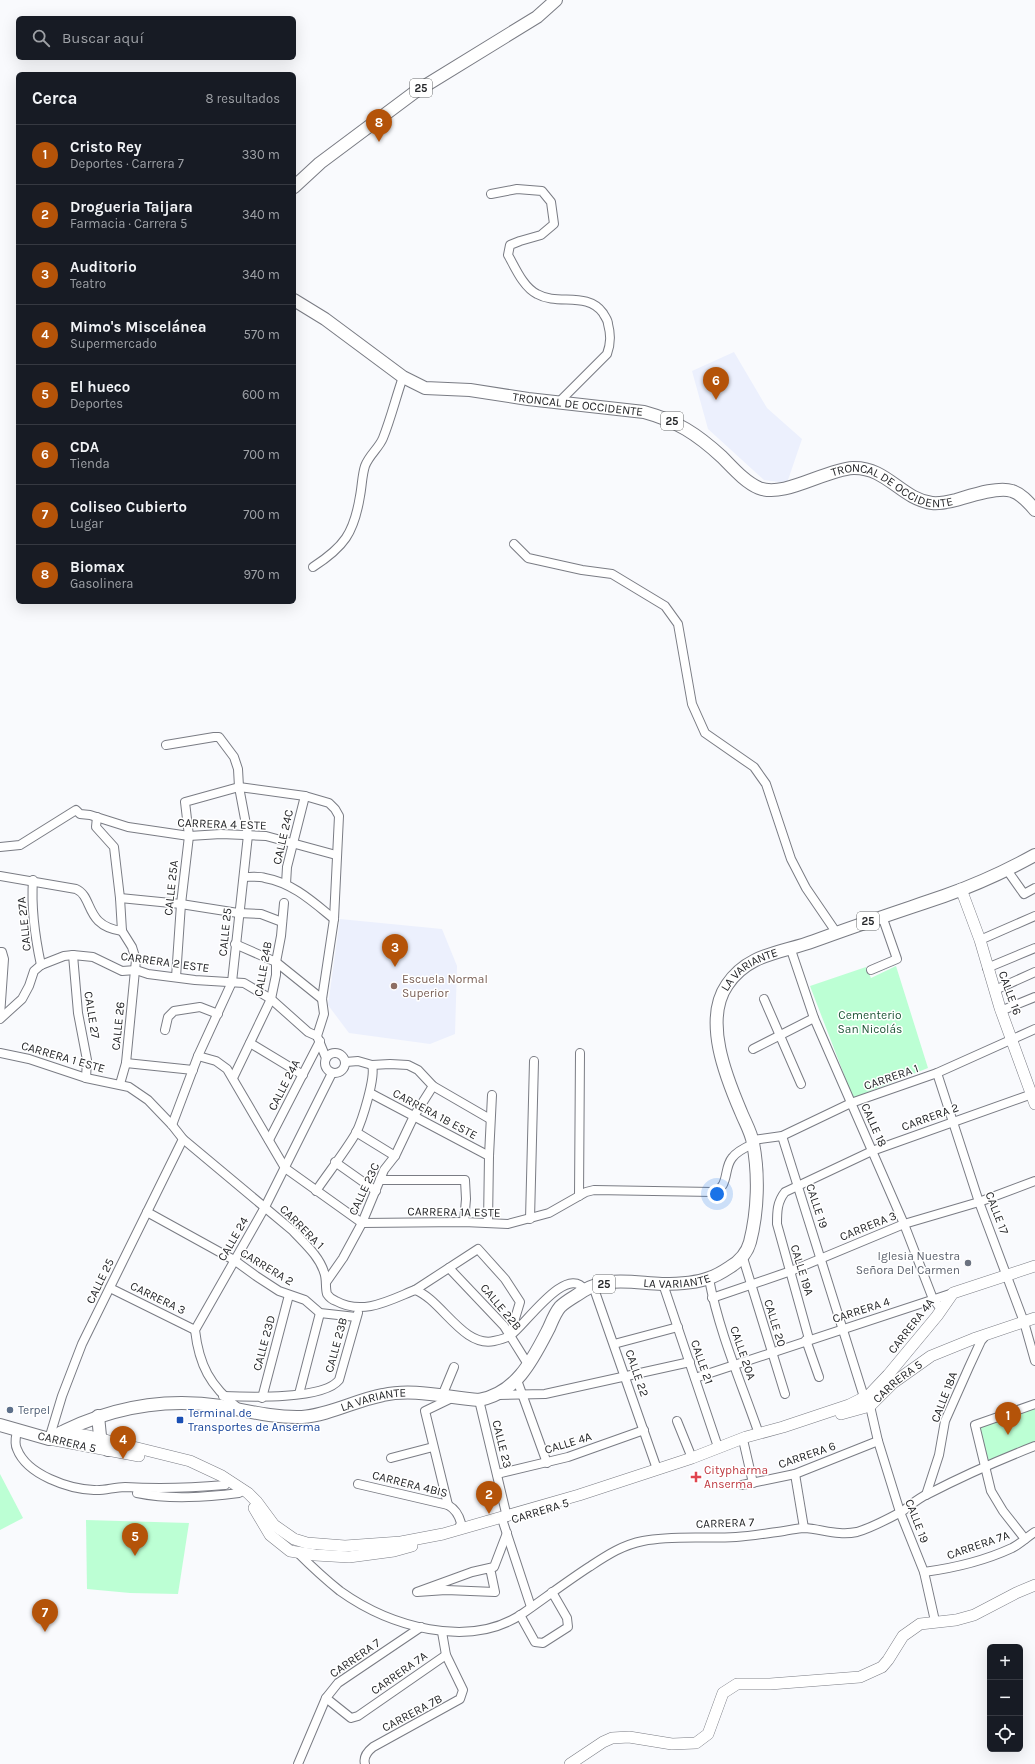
<!DOCTYPE html>
<html lang="es">
<meta charset="utf-8">
<style>
:root{--surface:#171b24;--page:#20242c;--text:#f1f3f6;--muted:#9ea1a6;--line:#363941;--accent:#b45309}
body{margin:0;font-family:Karla,sans-serif;background:var(--page);color:var(--text)}
.controls{position:absolute;right:12px;bottom:12px;display:grid;overflow:hidden;border-radius:6px;box-shadow:0 4px 16px #0002}
.controls button{width:36px;height:36px;display:grid;place-items:center;padding:0;border:0;border-bottom:1px solid var(--line);background:var(--surface);color:var(--text);font:20px sans-serif}
.you{position:absolute;left:717px;top:1194px;width:14px;height:14px;margin:-10px;border:3px solid #fff;border-radius:50%;background:#1a73e8;box-shadow:0 0 0 6px #1a73e833}
.badge{display:grid;place-items:center;width:26px;height:26px;border-radius:50%;background:var(--accent);color:#fff;font-size:13px;font-weight:700}
.pin{position:absolute;translate:-50% -33px;filter:drop-shadow(0 1px 2px #0008)}
.pin::after{content:'';position:absolute;top:21px;width:14px;height:12px;background:inherit;clip-path:polygon(0 0,100% 0,50% 100%)}
.list{margin:0;padding:0;list-style:none}
h2{display:flex;justify-content:space-between;align-items:center;height:52px;margin:0;padding:0 16px;font-size:17px}
h2 small{font-size:13px;font-weight:400;color:var(--muted)}
.list li{display:grid;grid-template-columns:26px 1fr auto;gap:12px;align-items:center;box-sizing:border-box;height:60px;padding:0 16px;border-top:1px solid var(--line)}
.list b{display:block;font-size:15px;white-space:nowrap}
.list p{margin:0;font-size:13px;white-space:nowrap;color:var(--muted)}
.list em{font-size:13px;font-style:normal;color:var(--muted)}
.icon{flex:none;width:22px;height:22px;fill:none;stroke:currentColor;stroke-width:2;stroke-linecap:round;stroke-linejoin:round}
.map{position:relative;flex:none;width:1035px;height:1764px;overflow:hidden}
.search{position:absolute;background:var(--surface);box-shadow:0 4px 16px #0002;left:16px;top:16px;width:280px;height:44px;display:flex;align-items:center;gap:10px;box-sizing:border-box;padding:0 14px;border-radius:6px;color:var(--muted);font-size:15px}
.panel{position:absolute;background:var(--surface);box-shadow:0 4px 16px #0002;left:16px;top:72px;width:280px;height:532px;border-radius:6px}
.map>svg:first-child{display:block}
</style>
<div class="map">
<svg width="1035" height="1764" viewBox="0 0 1035 1764">
<rect width="100%" height="100%" fill="#f9fafd"/>
<g fill="#ecf0fd">
<polygon points="734,352 767,408 802,439 787,483 764,480 708,429 692,371"/>
<polygon points="340,919 442,929 457,966 455,1034 430,1044 349,1033 328,1005"/>
</g>
<g fill="#bcffd4">
<polygon points="896,966 928,1068 853,1098 810,986 866,967 871,978"/>
<polygon points="1035,1408 1035,1443 989,1462 979,1427"/>
<polygon points="0,1474 23,1518 0,1530"/>
<polygon points="86,1520 189,1523 178,1594 130,1593 87,1589"/>
</g>
<g fill="none" stroke-linecap="round" stroke-linejoin="round">
<g stroke="#7a7c84" stroke-width="10">
<g id="street">
<path d="M491,194L517,189L542,191L551,202L554,224L541,235L520,241L510,245L508,255C515,267 523,287 537,294C558,306 587,291 603,313C605,317 608,320 608,324C611,335 611,343 607,354L559,402"/>
<polyline points="514,544 528,558 582,570 612,574 665,606 678,624 692,704 705,733 754,767 766,784 791,859 806,888 836,932"/>
<path d="M313,567C344,547 354,533 360,496C362,486 362,475 365,466C369,455 379,448 383,438C391,418 396,397 403,377"/>
<polyline points="166,745 214,737 219,737 234,757 238,769 239,787 248,835 232,982 198,1056 172,1125"/>
<polyline points="97,817 96,827 114,847 120,898 122,931"/>
<polyline points="0,847 20,845 76,810 80,814 90,815 128,827 189,836 221,834 266,836 336,855"/>
<polyline points="1007,870 1024,894 1035,888"/>
<path d="M0,876L76,889C94,897 84,926 122,931"/>
<path d="M244,877C251,877 259,876 265,878C293,883 313,902 334,919"/>
<path d="M33,880C31,908 35,937 41,965"/>
<polyline points="286,884 287,867 305,796"/>
<polyline points="120,898 181,904 238,913 261,914 282,922"/>
<polyline points="980,940 1035,916"/>
<polyline points="235,944 276,962 322,999"/>
<polyline points="790,947 814,1018 904,1224 933,1299 941,1309"/>
<polyline points="0,952 2,952 4,959 0,1016"/>
<polyline points="73,955 78,1013 87,1060 86,1078"/>
<polyline points="987,968 1035,948"/>
<polyline points="871,970 897,959 882,916"/>
<polyline points="176,977 181,904 189,836 185,802 239,787 305,796 329,803 335,809 339,816 334,919 322,999 324,1014 317,1036 326,1058"/>
<polyline points="995,990 1035,972"/>
<polyline points="764,999 801,1084"/>
<polyline points="1003,1010 1035,997"/>
<polyline points="0,1019 22,999 29,986 34,971 41,965 64,956 73,955 93,957 122,971 136,970 148,974 195,980 244,983 271,999 308,1032 317,1036"/>
<polyline points="165,1030 168,1017 174,1011 200,1007 218,1014"/>
<polyline points="250,1043 303,1075"/>
<polyline points="753,1049 814,1018"/>
<circle cx="335" cy="1063" r="10"/>
<path d="M0,1053L29,1059L86,1078L129,1087L148,1100L172,1125L183,1139L293,1231C305,1244 319,1256 324,1272C327,1279 325,1287 327,1294C329,1297 333,1300 336,1301C363,1316 390,1300 415,1290C441,1299 463,1348 494,1341C499,1340 507,1338 511,1335C526,1324 567,1263 585,1290"/>
<path d="M198,1056L216,1061L227,1069L285,1168L362,1223L464,1222L508,1224L549,1213L586,1192L594,1190L713,1192C730,1187 723,1169 732,1158C737,1151 746,1147 753,1144"/>
<polyline points="346,1062 358,1061 372,1065 390,1064 408,1065 418,1070 433,1086 490,1119"/>
<polyline points="126,1063 193,1070"/>
<polyline points="937,1073 979,1202 1024,1322 1035,1361"/>
<polyline points="233,1078 271,999 276,975 276,962 281,936 284,903"/>
<polyline points="120,1084 126,1063 136,960 132,947 122,931"/>
<polyline points="370,1093 489,1156"/>
<polyline points="356,1132 395,1156"/>
<polyline points="782,1136 864,1397"/>
<polyline points="269,1140 320,1041"/>
<polyline points="753,1140 782,1136 851,1103 937,1073 1035,1029"/>
<polyline points="335,1162 376,1191"/>
<polyline points="380,1180 465,1180 466,1199 464,1222"/>
<path d="M316,1191C329,1172 344,1153 356,1133C362,1121 376,1077 372,1065"/>
<polyline points="579,1196 580,1053"/>
<polyline points="147,1212 234,1260 256,1276 279,1291 305,1300 320,1313 356,1317"/>
<polyline points="530,1219 534,1061"/>
<polyline points="488,1223 489,1156 492,1095"/>
<polyline points="743,1258 785,1394"/>
<polyline points="449,1268 504,1326 529,1366"/>
<path d="M709,1279C719,1332 741,1382 759,1434"/>
<polyline points="327,1281 343,1258 362,1223 384,1170 395,1156 414,1116 433,1086"/>
<polyline points="663,1284 718,1447"/>
<polyline points="593,1286 657,1469"/>
<polyline points="110,1288 195,1330"/>
<polyline points="415,1290 478,1249 505,1279 520,1302 510,1335"/>
<polyline points="712,1298 791,1271 904,1224 979,1202 1035,1181"/>
<path d="M809,1339L777,1224C777,1212 777,1202 785,1192L872,1151L1035,1093"/>
<polyline points="806,1340 819,1377"/>
<polyline points="614,1344 678,1327"/>
<polyline points="695,1378 953,1293"/>
<polyline points="517,1380 547,1463"/>
<polyline points="299,1394 320,1313"/>
<polyline points="498,1395 545,1394 690,1362"/>
<path d="M223,1396C249,1397 323,1400 339,1380L358,1313"/>
<polyline points="442,1396 454,1367"/>
<polyline points="262,1398 289,1295"/>
<polyline points="479,1400 507,1517"/>
<polyline points="870,1406 878,1441 900,1512 924,1572 935,1621"/>
<path d="M238,1408C210,1386 199,1365 195,1330L265,1207L332,1073"/>
<polyline points="677,1421 692,1458"/>
<path d="M17,1431C16,1436 14,1443 17,1449C27,1475 69,1489 94,1490C104,1491 114,1487 125,1487C158,1489 191,1488 225,1485"/>
<polyline points="49,1439 62,1396 82,1344 183,1139"/>
<polyline points="744,1444 753,1483"/>
<polyline points="391,1458 433,1447"/>
<polyline points="497,1474 568,1457 644,1430"/>
<polyline points="795,1474 804,1528"/>
<path d="M358,1484L448,1505C455,1509 459,1515 461,1523L458,1530"/>
<polyline points="742,1485 795,1474 878,1441"/>
<path d="M137,1493C171,1500 206,1497 239,1493"/>
<polyline points="926,1495 939,1455 945,1421 969,1367 981,1341 986,1335"/>
<polyline points="448,1505 425,1411 452,1398"/>
<polyline points="503,1522 531,1607"/>
<polyline points="1025,1539 1003,1511 991,1491 975,1425 1035,1404"/>
<path d="M298,1553C311,1566 325,1579 340,1591C389,1626 468,1650 522,1614C545,1598 566,1582 589,1567C606,1556 622,1545 643,1541C674,1535 705,1539 736,1537C752,1536 768,1533 784,1531C791,1530 798,1528 804,1528C822,1529 838,1536 857,1532C871,1528 888,1519 901,1512C910,1506 918,1498 928,1494C963,1476 999,1460 1035,1446"/>
<polyline points="490,1568 495,1592 446,1590 417,1592 472,1572 494,1567 507,1533"/>
<path d="M924,1572C954,1568 984,1561 1012,1548C1020,1544 1027,1537 1035,1532"/>
<polyline points="520,1615 535,1642 543,1643 568,1627 567,1618 552,1592"/>
<polyline points="326,1698 351,1718 358,1716 446,1655"/>
<polyline points="298,1764 326,1698 338,1683 421,1627"/>
<path d="M365,1764C363,1757 368,1751 373,1747L460,1699L463,1690L446,1655L442,1632"/>
</g>
</g>
<g stroke="#7a7c84" stroke-width="12">
<g id="secondary">
<polyline points="961,889 980,940 1000,1008 1035,1104"/>
<path id="s1" d="M841,1414L870,1406L893,1383L931,1356L973,1339L1035,1318"/>
<polyline points="61,1432 89,1436 190,1461 222,1476 248,1493 257,1502 274,1525 294,1539 307,1543 345,1546 401,1542 443,1534 579,1495 692,1458 746,1437 783,1427 849,1405 869,1395 888,1375 937,1316 953,1293 1035,1266"/>
<polyline points="49,1439 139,1456"/>
<polyline points="254,1508 270,1535 290,1551 315,1555 349,1557 394,1551 412,1546"/>
<polyline points="570,1764 603,1742 612,1738 629,1737 672,1744 696,1743 708,1734 723,1693 737,1684 770,1684 860,1677 882,1667 888,1660 903,1636 920,1624 956,1620 974,1615 1016,1593 1035,1585"/>
</g>
</g>
<g stroke="#7a7c84" stroke-width="14">
<g id="primary">
<polyline points="294,187 320,163 415,92 537,17 556,0"/>
<path id="s2" d="M294,300L325,319L403,377L425,388L470,390L528,399L644,412C677,421 697,434 722,457C733,468 745,482 759,488C784,498 824,470 853,468C887,467 901,499 932,503C940,504 948,502 956,500C970,496 998,486 1012,491C1022,494 1029,503 1035,510"/>
<polyline points="98,1416 100,1436 108,1450"/>
<path id="s3" d="M0,1425L49,1439C103,1409 161,1397 221,1406C248,1411 274,1418 302,1417C330,1415 356,1400 383,1395C415,1388 448,1398 479,1400C517,1393 533,1359 549,1328C552,1321 555,1313 560,1307C566,1301 576,1296 583,1291C608,1276 635,1283 662,1284C676,1284 696,1283 709,1278C716,1276 724,1271 730,1267C740,1261 747,1253 750,1242C758,1211 759,1174 753,1143C751,1132 745,1122 741,1112C726,1077 703,1020 727,985C748,953 782,953 814,941C857,925 900,911 944,896C975,885 1006,871 1035,855"/>
</g>
</g>
<use href="#street" stroke="#fff" stroke-width="8"/>
<use href="#secondary" stroke="#fff" stroke-width="11"/>
<use href="#primary" stroke="#fff" stroke-width="12"/>
</g>
<circle fill="#8d6e63" stroke="#fff" stroke-width="1.5" cx="394" cy="986" r="4"/>
<circle fill="#6b7280" stroke="#fff" stroke-width="1.5" cx="968" cy="1263" r="4"/>
<circle fill="#5c6f8a" stroke="#fff" stroke-width="1.5" cx="10" cy="1410" r="4"/>
<rect fill="#1a4fb4" stroke="#fff" stroke-width="1.5" x="176" y="1416" width="8" height="8" rx="2"/>
<path fill="#e0444e" stroke="#fff" stroke-width="1.5" d="M694 1471h4v4h4v4h-4v4h-4v-4h-4v-4h4z"/>
<g text-anchor="middle" dominant-baseline="central" stroke-width="3" stroke-linejoin="round" paint-order="stroke">
<g fill="#fff" stroke="#67686a" stroke-width="1">
<rect x="410" y="79" width="22" height="18" rx="3"/>
<rect x="661" y="412" width="22" height="18" rx="3"/>
<rect x="857" y="912" width="22" height="18" rx="3"/>
<rect x="593" y="1275" width="22" height="18" rx="3"/>
</g>
<g font-size="11" font-weight="bold" fill="#26272a">
<text x="421" y="88">25</text>
<text x="672" y="421">25</text>
<text x="868" y="921">25</text>
<text x="604" y="1284">25</text>
</g>
<g font-size="12" fill="#26272a" stroke="#fff">
<text stroke="none"><textPath href="#s2" startOffset="312">TRONCAL DE OCCIDENTE</textPath></text>
<text stroke="none"><textPath href="#s2" startOffset="659">TRONCAL DE OCCIDENTE</textPath></text>
<text transform="translate(222 824) rotate(2)">CARRERA 4 ESTE</text>
<text transform="translate(283 837) rotate(-77)">CALLE 24C</text>
<text transform="translate(171 888) rotate(-84)">CALLE 25A</text>
<text transform="translate(24 924) rotate(-96)">CALLE 27A</text>
<text transform="translate(225 932) rotate(-84)">CALLE 25</text>
<text transform="translate(165 962) rotate(8)">CARRERA 2 ESTE</text>
<text transform="translate(263 969) rotate(-80)">CALLE 24B</text>
<text stroke="none"><textPath href="#s3" startOffset="1127">LA VARIANTE</textPath></text>
<text transform="translate(1010 993) rotate(70)">CALLE 16</text>
<text transform="translate(92 1015) rotate(81)">CALLE 27</text>
<text transform="translate(118 1026) rotate(-84)">CALLE 26</text>
<text transform="translate(63 1057) rotate(16)">CARRERA 1 ESTE</text>
<text transform="translate(891 1077) rotate(-19)">CARRERA 1</text>
<text transform="translate(284 1085) rotate(-63)">CALLE 24A</text>
<text transform="translate(435 1114) rotate(28)">CARRERA 1B ESTE</text>
<text transform="translate(930 1117) rotate(-20)">CARRERA 2</text>
<text transform="translate(874 1125) rotate(66)">CALLE 18</text>
<text transform="translate(364 1189) rotate(-65)">CALLE 23C</text>
<text transform="translate(817 1206) rotate(72)">CALLE 19</text>
<text transform="translate(454 1212) rotate(1)">CARRERA 1A ESTE</text>
<text transform="translate(997 1213) rotate(69)">CALLE 17</text>
<text transform="translate(868 1226) rotate(-22)">CARRERA 3</text>
<text transform="translate(302 1227) rotate(45)">CARRERA 1</text>
<text transform="translate(233 1239) rotate(-60)">CALLE 24</text>
<text transform="translate(267 1267) rotate(31)">CARRERA 2</text>
<text transform="translate(802 1270) rotate(73)">CALLE 19A</text>
<text stroke="none"><textPath href="#s3" startOffset="744">LA VARIANTE</textPath></text>
<text transform="translate(100 1281) rotate(-64)">CALLE 25</text>
<text transform="translate(158 1298) rotate(26)">CARRERA 3</text>
<text transform="translate(501 1307) rotate(50)">CALLE 22B</text>
<text transform="translate(861 1310) rotate(-18)">CARRERA 4</text>
<text transform="translate(775 1323) rotate(73)">CALLE 20</text>
<text transform="translate(911 1326) rotate(-52)">CARRERA 4A</text>
<text transform="translate(264 1343) rotate(-75)">CALLE 23D</text>
<text transform="translate(336 1345) rotate(-75)">CALLE 23B</text>
<text transform="translate(743 1353) rotate(71)">CALLE 20A</text>
<text transform="translate(702 1362) rotate(71)">CALLE 21</text>
<text transform="translate(637 1373) rotate(71)">CALLE 22</text>
<text stroke="none"><textPath href="#s1" startOffset="67">CARRERA 5</textPath></text>
<text transform="translate(944 1397) rotate(-69)">CALLE 18A</text>
<text stroke="none"><textPath href="#s3" startOffset="385">LA VARIANTE</textPath></text>
<text transform="translate(67 1442) rotate(13)">CARRERA 5</text>
<text transform="translate(568 1443) rotate(-17)">CALLE 4A</text>
<text transform="translate(502 1444) rotate(76)">CALLE 23</text>
<text transform="translate(807 1455) rotate(-19)">CARRERA 6</text>
<text transform="translate(410 1484) rotate(14)">CARRERA 4BIS</text>
<text transform="translate(540 1511) rotate(-17)">CARRERA 5</text>
<text transform="translate(917 1521) rotate(69)">CALLE 19</text>
<text transform="translate(725 1523) rotate(-2)">CARRERA 7</text>
<text transform="translate(978 1545) rotate(-19)">CARRERA 7A</text>
<text transform="translate(355 1658) rotate(-35)">CARRERA 7</text>
<text transform="translate(399 1673) rotate(-35)">CARRERA 7A</text>
<text transform="translate(412 1713) rotate(-28)">CARRERA 7B</text>
</g>
<g font-size="12" fill="#785e54" stroke="#fff" text-anchor="start">
<text x="402" y="979">Escuela Normal<tspan x="402" dy="14">Superior</tspan></text>
</g>
<g font-size="12" fill="#1e5637" stroke="#fff">
<text x="870" y="1015">Cementerio<tspan x="870" dy="14">San Nicolás</tspan></text>
</g>
<g font-size="12" fill="#5b616d" stroke="#fff" text-anchor="end">
<text x="960" y="1256">Iglesia Nuestra<tspan x="960" dy="14">Señora Del Carmen</tspan></text>
</g>
<g font-size="12" fill="#4e5e75" stroke="#fff" text-anchor="start">
<text x="18" y="1410">Terpel</text>
</g>
<g font-size="12" fill="#164399" stroke="#fff" text-anchor="start">
<text x="188" y="1413">Terminal de<tspan x="188" dy="14">Transportes de Anserma</tspan></text>
</g>
<g font-size="12" fill="#be3a42" stroke="#fff" text-anchor="start">
<text x="704" y="1470">Citypharma<tspan x="704" dy="14">Anserma</tspan></text>
</g>
</g>
</svg>
<div class="controls">
<button>+</button>
<button>−</button>
<button><svg class="icon" aria-label="locate" viewBox="0 0 24 24"><circle cx="12" cy="12" r="6"/><path d="M12 2v4M12 18v4M2 12h4M18 12h4"/></svg></button>
</div>
<div class="you"></div>
<div class="pin badge" style="left:1008px;top:1435px">1</div>
<div class="pin badge" style="left:489px;top:1514px">2</div>
<div class="pin badge" style="left:395px;top:967px">3</div>
<div class="pin badge" style="left:123px;top:1459px">4</div>
<div class="pin badge" style="left:135px;top:1556px">5</div>
<div class="pin badge" style="left:716px;top:400px">6</div>
<div class="pin badge" style="left:45px;top:1632px">7</div>
<div class="pin badge" style="left:379px;top:142px">8</div>
<div class="search"><svg class="icon" aria-label="search" viewBox="0 0 24 24"><circle cx="10" cy="10" r="6"/><path d="M15 15l6 6"/></svg>Buscar aquí</div>
<section class="panel">
<h2>Cerca<small>8 resultados</small></h2>
<ul class="list">
<li><span class="badge">1</span><div><b>Cristo Rey</b><p>Deportes · Carrera 7</p></div><em>330 m</em></li>
<li><span class="badge">2</span><div><b>Drogueria Taijara</b><p>Farmacia · Carrera 5</p></div><em>340 m</em></li>
<li><span class="badge">3</span><div><b>Auditorio</b><p>Teatro</p></div><em>340 m</em></li>
<li><span class="badge">4</span><div><b>Mimo's Miscelánea</b><p>Supermercado</p></div><em>570 m</em></li>
<li><span class="badge">5</span><div><b>El hueco</b><p>Deportes</p></div><em>600 m</em></li>
<li><span class="badge">6</span><div><b>CDA</b><p>Tienda</p></div><em>700 m</em></li>
<li><span class="badge">7</span><div><b>Coliseo Cubierto</b><p>Lugar</p></div><em>700 m</em></li>
<li><span class="badge">8</span><div><b>Biomax</b><p>Gasolinera</p></div><em>970 m</em></li>
</ul>
</section>
</div>
